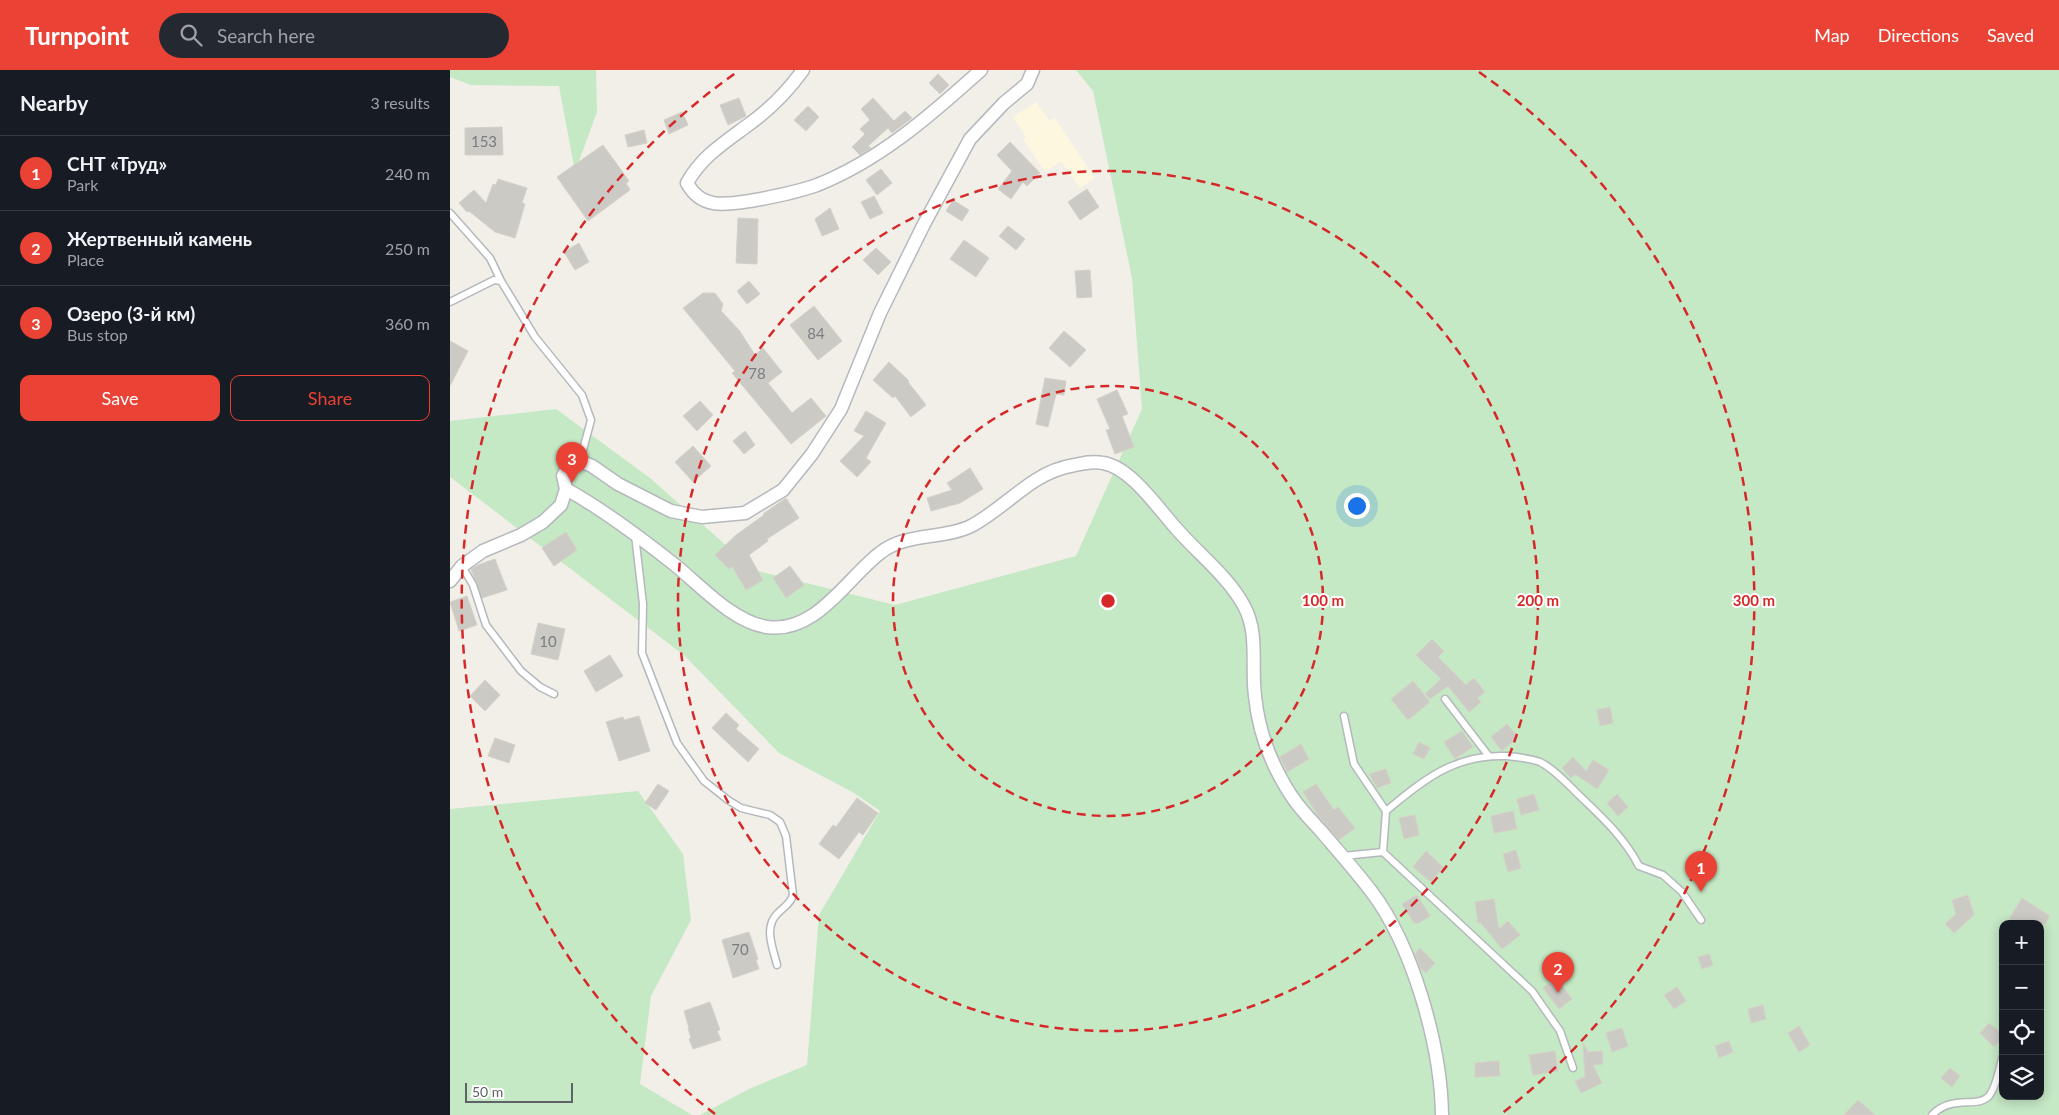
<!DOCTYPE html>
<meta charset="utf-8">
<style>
:root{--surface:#171b24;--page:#242831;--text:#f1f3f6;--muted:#9ea1a6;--line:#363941;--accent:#ea4335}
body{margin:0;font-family:Lato,sans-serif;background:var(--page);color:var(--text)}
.controls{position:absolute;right:15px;bottom:15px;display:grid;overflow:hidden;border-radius:10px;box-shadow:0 2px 12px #0003}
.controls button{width:45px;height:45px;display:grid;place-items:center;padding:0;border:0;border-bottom:1px solid var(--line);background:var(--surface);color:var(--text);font:25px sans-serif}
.scale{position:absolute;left:15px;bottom:12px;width:108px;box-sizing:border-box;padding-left:5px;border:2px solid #5f6368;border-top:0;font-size:14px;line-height:18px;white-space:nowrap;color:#5f6368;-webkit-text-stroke:4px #fff;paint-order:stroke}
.you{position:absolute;left:906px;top:435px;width:18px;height:18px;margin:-12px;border:4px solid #fff;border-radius:50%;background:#1a73e8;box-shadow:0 0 0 8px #1a73e833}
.badge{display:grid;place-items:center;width:32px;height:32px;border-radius:50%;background:var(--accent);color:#fff;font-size:16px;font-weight:700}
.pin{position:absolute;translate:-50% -41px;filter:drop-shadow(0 1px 2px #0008)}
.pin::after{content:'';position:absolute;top:26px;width:18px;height:15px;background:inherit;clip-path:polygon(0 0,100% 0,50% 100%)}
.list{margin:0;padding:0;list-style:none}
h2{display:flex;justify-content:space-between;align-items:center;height:65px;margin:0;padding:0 20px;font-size:21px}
h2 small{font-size:16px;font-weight:400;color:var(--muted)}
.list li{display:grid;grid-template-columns:32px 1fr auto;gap:15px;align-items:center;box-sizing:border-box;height:75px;padding:0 20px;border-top:1px solid var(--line)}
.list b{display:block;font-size:19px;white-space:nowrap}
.list p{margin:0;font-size:16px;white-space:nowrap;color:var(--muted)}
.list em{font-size:16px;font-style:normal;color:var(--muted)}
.actions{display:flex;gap:10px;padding:15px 20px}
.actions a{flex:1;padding:11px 0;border:1px solid var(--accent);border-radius:10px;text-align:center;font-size:18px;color:var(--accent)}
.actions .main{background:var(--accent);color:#fff}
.icon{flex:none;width:28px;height:28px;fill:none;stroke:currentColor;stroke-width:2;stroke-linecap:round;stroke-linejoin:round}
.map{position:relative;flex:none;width:1609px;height:1045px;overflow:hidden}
header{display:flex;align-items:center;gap:30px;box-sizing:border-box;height:70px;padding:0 25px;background:var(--accent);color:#fff}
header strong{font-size:24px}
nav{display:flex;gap:28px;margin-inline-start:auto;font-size:18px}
.search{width:350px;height:45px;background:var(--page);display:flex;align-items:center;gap:12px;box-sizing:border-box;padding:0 18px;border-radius:28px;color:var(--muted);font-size:19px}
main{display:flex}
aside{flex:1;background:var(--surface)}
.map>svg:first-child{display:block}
</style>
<header>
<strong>Turnpoint</strong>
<div class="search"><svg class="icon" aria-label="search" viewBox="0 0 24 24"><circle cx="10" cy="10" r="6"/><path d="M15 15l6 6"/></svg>Search here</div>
<nav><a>Map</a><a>Directions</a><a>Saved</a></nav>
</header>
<main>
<aside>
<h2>Nearby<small>3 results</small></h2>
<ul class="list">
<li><span class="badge">1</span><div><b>СНТ «Труд»</b><p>Park</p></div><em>240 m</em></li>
<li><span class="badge">2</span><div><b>Жертвенный камень</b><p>Place</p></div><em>250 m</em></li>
<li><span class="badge">3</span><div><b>Озеро (3-й км)</b><p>Bus stop</p></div><em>360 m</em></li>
</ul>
<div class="actions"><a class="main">Save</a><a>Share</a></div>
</aside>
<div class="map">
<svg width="1609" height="1045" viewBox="0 0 1609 1045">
<rect width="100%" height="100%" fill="#f1efe8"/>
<polygon fill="#fef7e0" points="586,32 600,51 605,48 645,108 630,118 611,91 595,102 573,69 576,67 563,47"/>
<g fill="#c5e8c5" fill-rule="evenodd">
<polygon points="0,0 146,0 147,42 125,102 109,16 21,15 0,7"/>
<path d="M626,0H1609V1045H250L299,1019L357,995L369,845L430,741L404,723L329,683L235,586L0,407V351L106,339L200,408L304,500L445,535L626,486L692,339L682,208L643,21ZM1553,854H1590V1026H1553Z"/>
<polygon points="188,721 233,784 241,850 201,926 190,1014 242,1045 0,1045 0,739"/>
</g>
<g fill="#cccac5" stroke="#d6d1c6">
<polygon points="488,4 499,15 490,24 479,13"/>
<polygon points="289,28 296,46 278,55 270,35"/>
<polygon points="423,28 444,51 455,41 462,48 442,63 438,58 418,76 421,78 410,85 402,77 415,64 410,59 420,50 411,39"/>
<polygon points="358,36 369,47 356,61 344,50"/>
<polygon points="232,42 238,55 219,64 214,50"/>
<polygon points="52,57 53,85 15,85 15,58"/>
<polygon points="194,60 197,73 178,77 175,65"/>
<polygon points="560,72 590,103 577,116 573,112 561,129 548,119 562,101 547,85"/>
<polygon points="153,75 179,111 176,113 180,120 138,151 107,107"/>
<polygon points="431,99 442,113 427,125 416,110"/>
<polygon points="48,109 77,118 72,133 75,134 65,168 45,162 19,141 17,142 9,133 24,120 36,133 43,114 46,115"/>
<polygon points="637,119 649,137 630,150 618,132"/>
<polygon points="424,126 433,143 420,149 411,132"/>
<polygon points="503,130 519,140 512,151 496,141"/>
<polygon points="380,138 389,159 372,166 365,149"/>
<polygon points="288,148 308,149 307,194 286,193"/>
<polygon points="558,156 575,169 566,180 549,166"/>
<polygon points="514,170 539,188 526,207 500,189"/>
<polygon points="129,173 139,192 125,200 114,182"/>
<polygon points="426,178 441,192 428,205 413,190"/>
<polygon points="640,200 642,227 627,228 625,201"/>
<polygon points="299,211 310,224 297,234 287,221"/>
<polygon points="253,223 265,223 273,234 271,241 289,260 305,285 313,278 332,302 318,313 342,343 361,328 376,346 341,374 282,303 285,301 233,238"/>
<polygon points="364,236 392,271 368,290 340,255"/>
<polygon points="614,261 636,280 620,297 599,278"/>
<polygon points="0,271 18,281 0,316"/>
<polygon points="439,292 459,311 458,312 476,335 461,347 445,326 443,328 423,310"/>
<polygon points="595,308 616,311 614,325 606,324 598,357 586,354"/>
<polygon points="667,320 678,344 672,346 684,377 665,384 656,360 660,359 647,329"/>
<polygon points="250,331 263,345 247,361 233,346"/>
<polygon points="416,341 436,353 416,388 421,392 407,407 390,391 414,366 404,361"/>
<polygon points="295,361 305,375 294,384 283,371"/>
<polygon points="243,376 261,396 243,412 225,392"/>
<polygon points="520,398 533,419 510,433 481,441 477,428 502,420 497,413"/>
<polygon points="336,428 349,448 317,469 318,471 299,485 313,510 296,520 282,496 279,499 265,485 286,465 314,445 313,444"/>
<polygon points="116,462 127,480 104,496 92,478"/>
<polygon points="45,489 57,520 32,528 21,499 28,495"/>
<polygon points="340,496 354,515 336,528 323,508"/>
<polygon points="17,526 27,555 9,561 0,532"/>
<polygon points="88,553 115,559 108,590 81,584"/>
<polygon points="982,569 994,581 988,587 1016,615 1024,608 1035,622 1027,628 1031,632 1019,642 998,616 980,629 975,624 991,609 966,585"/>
<polygon points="160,585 173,606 146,622 134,601"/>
<polygon points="35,610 50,625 35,641 20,626"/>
<polygon points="963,611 980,632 958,650 941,629"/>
<polygon points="1160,637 1163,653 1150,656 1147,640"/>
<polygon points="276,643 289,655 286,659 309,679 298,692 262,658"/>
<polygon points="189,646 200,681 169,691 156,652 173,647 174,650"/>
<polygon points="1057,654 1068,667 1052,681 1041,667"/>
<polygon points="1012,661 1023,677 1005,689 994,672"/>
<polygon points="45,668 65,675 59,693 38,686"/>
<polygon points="969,672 980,678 974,689 963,684"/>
<polygon points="851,674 859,689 837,702 830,687"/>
<polygon points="1123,687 1136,701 1143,690 1159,700 1147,719 1125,704 1121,708 1112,698"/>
<polygon points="936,699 941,713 927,718 919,704"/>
<polygon points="208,714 219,721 206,740 195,733"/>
<polygon points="866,714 884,740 888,737 905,758 889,770 869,747 853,722"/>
<polygon points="1084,724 1089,740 1071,745 1067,729"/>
<polygon points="1167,724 1178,737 1168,746 1157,733"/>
<polygon points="407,728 428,743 413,765 409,762 389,789 369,774 383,755 386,757"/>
<polygon points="1063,741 1067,759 1044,763 1041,746"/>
<polygon points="965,745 969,765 954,769 949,748"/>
<polygon points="1066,780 1071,798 1058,802 1053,784"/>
<polygon points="976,781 993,797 981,812 963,797"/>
<polygon points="967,825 980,846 969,853 964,853 952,834"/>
<polygon points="1518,825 1524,845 1504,863 1495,854 1506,844 1502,830"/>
<polygon points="1572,828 1600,846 1595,854 1567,854 1559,849"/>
<polygon points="1044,829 1049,859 1058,851 1070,865 1052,879 1031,853 1028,853 1025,832"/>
<polygon points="299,862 308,889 306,890 309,899 283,908 272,870"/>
<polygon points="970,878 985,893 976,903 970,898 965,884"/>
<polygon points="1259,884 1263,895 1252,899 1248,887"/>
<polygon points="1106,908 1122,929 1109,939 1093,918"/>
<polygon points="1227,917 1236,931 1224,939 1214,925"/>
<polygon points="260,932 270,960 267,961 271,970 243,979 239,969 241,968 238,958 239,958 234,941"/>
<polygon points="1313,935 1316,949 1301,953 1298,939"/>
<polygon points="1539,953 1553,965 1553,968 1544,977 1530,963"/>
<polygon points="1349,956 1360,975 1349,982 1338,963"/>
<polygon points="1172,958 1178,976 1162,982 1156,963"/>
<polygon points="1279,971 1283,982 1269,988 1265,976"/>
<polygon points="1133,973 1138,982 1152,981 1153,994 1143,995 1152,1013 1131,1023 1125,1011 1135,1007"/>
<polygon points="1105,981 1108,1001 1083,1005 1079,985"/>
<polygon points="1049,991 1050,1006 1025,1007 1025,993"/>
<polygon points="1500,998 1510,1006 1502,1017 1491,1008"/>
<polygon points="1408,1030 1425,1045 1394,1045"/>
</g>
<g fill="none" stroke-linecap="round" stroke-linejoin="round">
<g stroke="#b5b8bc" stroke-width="9">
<g id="service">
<polyline points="0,143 40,188 51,211"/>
<polyline points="0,232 44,210 51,211 85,267 132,325 141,350 130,391"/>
<path d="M185,465L193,534L192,583L227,673L254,711L278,730L291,738L320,745L330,752L336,766L343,825C341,833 334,837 328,843C313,857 323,878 327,895"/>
<polyline points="12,496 23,515 36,555 71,601 90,617 104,624"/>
<polyline points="995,629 1038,685"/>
<polyline points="894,646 904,694 936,741 933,782 1082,921 1110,961 1123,998"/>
<path d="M936,741C973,710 1005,684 1056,686C1067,687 1079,688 1090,692C1106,700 1120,717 1133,729C1155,750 1175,769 1189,796L1213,805L1232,822L1251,850"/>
<polyline points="893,786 933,782"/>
<path d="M1482,1045C1502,1024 1527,1039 1539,1026C1547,1016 1549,998 1553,986"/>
</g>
</g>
<g stroke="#b5b8bc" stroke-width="15">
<g id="minor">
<path d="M353,0C338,21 319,40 298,55C275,72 251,87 237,113C251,139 274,135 300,131C322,127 345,123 367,115C430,90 481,45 531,0"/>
<path d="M583,0L577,14L554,33L520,69L474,154L430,243L391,339L362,384L333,420L295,443L252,447L221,441L168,414L142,396L130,391L119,394L113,406L116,419C154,440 191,468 225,495C251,516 283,552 317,557C366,564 396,509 430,483C456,462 494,470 523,455C546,442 564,424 586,410C597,403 612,397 625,395C634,393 643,391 653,393C680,397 707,437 725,457C747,483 778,506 794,536C809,563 801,596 805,626C808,656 818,686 833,712C843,731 857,746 871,761C888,781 905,800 921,821C963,876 991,976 992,1045"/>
<polyline points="0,511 12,496 33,481 71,465 93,452 111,435 116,419"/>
</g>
</g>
<use href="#service" stroke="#fff" stroke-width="6"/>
<use href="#minor" stroke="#fff" stroke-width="12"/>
</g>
<g fill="none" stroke="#d62828" stroke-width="2.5" stroke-dasharray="9 6">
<circle cx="658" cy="531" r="215"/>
<circle cx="658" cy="531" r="430"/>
<path d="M265 1044A646 646 0 0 1 287 2M1029 2A646 646 0 0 1 1051 1044"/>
</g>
<g text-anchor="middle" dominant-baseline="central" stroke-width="4" stroke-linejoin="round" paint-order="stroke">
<g font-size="15" fill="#7a7d7f">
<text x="34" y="71">153</text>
<text x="366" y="263">84</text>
<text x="307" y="303">78</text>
<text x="98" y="571">10</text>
<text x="290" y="879">70</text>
</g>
</g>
<circle cx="658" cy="531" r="8" fill="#d62828" stroke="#fff" stroke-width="2.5"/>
<g font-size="15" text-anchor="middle" font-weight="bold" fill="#d62828" stroke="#fff" stroke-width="4" stroke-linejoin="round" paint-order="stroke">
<text x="873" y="536">100 m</text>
<text x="1088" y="536">200 m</text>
<text x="1304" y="536">300 m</text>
</g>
</svg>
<div class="controls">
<button>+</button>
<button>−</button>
<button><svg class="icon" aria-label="locate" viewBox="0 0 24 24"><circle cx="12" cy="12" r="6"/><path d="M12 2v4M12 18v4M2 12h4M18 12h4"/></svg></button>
<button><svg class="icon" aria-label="layers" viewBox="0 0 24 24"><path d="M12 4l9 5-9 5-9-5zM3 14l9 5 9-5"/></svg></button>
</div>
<div class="scale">50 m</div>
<div class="you"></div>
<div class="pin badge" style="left:1251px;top:822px">1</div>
<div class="pin badge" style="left:1108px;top:923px">2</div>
<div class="pin badge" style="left:122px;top:413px">3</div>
</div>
</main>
